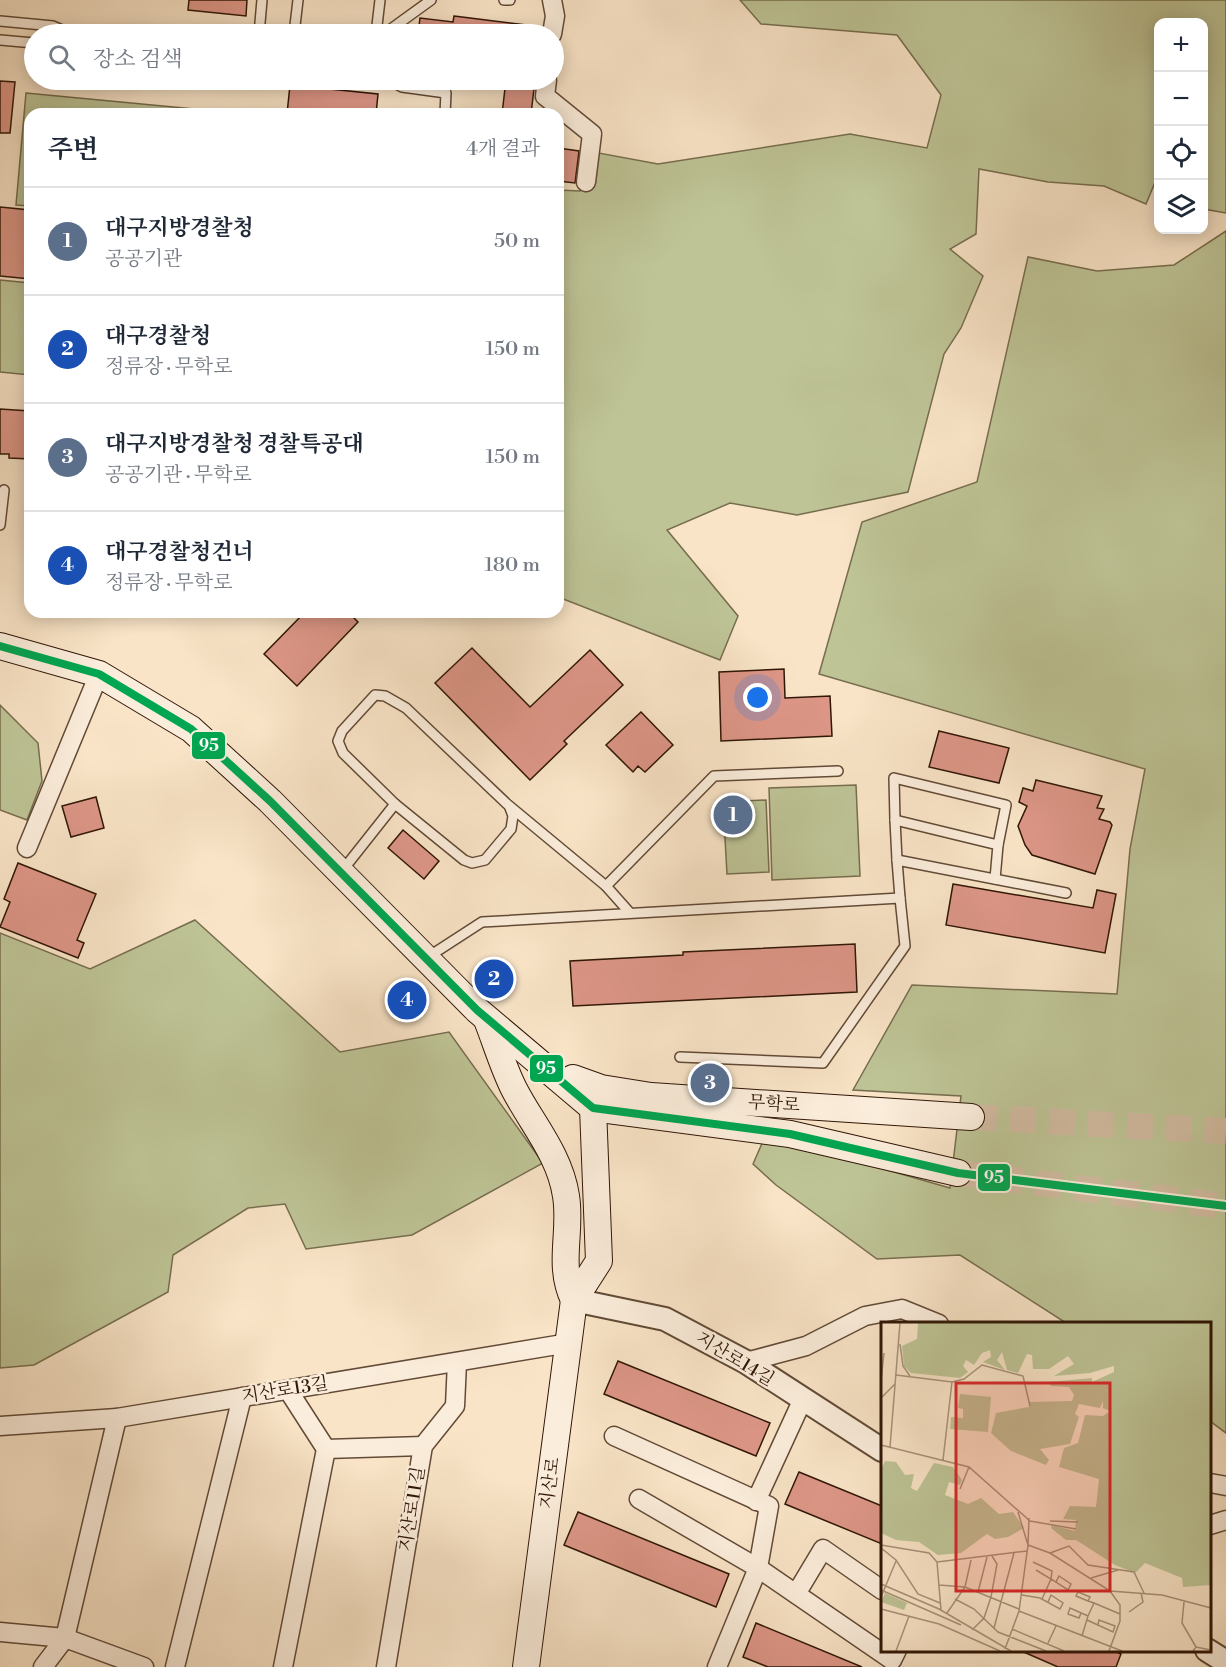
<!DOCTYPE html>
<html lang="ko">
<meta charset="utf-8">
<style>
:root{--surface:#fff;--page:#f2f2f3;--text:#1f2937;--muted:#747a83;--line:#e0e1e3;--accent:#8f2418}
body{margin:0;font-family:"Libre Bodoni","Noto Serif KR",serif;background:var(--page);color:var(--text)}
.controls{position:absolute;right:18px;top:18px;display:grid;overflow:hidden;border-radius:12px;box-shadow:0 3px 15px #0003}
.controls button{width:54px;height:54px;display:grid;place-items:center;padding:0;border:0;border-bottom:2px solid var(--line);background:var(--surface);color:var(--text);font:30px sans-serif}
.you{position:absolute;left:758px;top:698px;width:21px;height:21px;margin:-15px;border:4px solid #fff;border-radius:50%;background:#1a73e8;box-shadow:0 0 0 9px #1a73e833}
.badge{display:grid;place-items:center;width:39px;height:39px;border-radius:50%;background:var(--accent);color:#fff;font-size:20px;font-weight:700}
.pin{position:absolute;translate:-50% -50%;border:3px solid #fff;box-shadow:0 2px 6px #0006}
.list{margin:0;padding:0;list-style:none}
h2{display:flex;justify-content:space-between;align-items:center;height:78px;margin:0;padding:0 24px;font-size:26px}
h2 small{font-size:20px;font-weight:400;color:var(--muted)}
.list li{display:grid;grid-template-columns:39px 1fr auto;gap:18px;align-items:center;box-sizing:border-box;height:108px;padding:0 24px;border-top:2px solid var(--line)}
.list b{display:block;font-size:22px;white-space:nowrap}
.list p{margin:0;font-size:20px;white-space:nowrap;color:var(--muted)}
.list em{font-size:20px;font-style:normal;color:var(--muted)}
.icon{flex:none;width:33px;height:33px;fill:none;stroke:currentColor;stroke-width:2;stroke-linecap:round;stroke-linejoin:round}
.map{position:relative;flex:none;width:1226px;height:1667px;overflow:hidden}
.search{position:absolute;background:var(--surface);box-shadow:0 3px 15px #0003;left:24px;top:24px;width:540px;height:66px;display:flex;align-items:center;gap:15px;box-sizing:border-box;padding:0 21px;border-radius:33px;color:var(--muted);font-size:22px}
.panel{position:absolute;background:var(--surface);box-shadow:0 3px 15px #0003;left:24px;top:108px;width:540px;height:510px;border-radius:18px}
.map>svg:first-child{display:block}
</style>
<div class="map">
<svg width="1226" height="1667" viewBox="0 0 1226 1667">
<rect width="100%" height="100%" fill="#f9e4c7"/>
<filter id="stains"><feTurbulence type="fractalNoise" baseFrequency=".00333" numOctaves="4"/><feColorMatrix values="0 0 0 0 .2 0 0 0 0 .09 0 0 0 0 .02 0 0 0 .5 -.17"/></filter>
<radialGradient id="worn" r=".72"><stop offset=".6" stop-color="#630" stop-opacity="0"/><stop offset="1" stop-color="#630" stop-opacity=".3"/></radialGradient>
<g fill="#bec496" stroke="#776d4e" stroke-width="1.5">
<polygon points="740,0 1226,0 1226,213 1204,209 1204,22 1158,22 1158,175 1146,204 1104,186 1048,182 979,169 976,234 950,249 983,276 961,328 944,354 908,492 797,515 730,503 667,530 738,616 720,660 558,597 558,190 580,191 588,151 658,164 850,134 927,148 941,95 897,35 761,24"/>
<polygon points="26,93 247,114 30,114 30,206 16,205"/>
<polygon points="1226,231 1226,1433 1210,1421 1210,1324 1066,1323 960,1255 877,1259 776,1185 753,1164 763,1141 814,1149 950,1188 961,1096 853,1090 912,985 1117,994 1130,849 1145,769 819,674 862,522 977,482 1028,257 1097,271 1174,265"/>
<polygon points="0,280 30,283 30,375 0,372"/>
<polygon points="0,705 38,743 42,781 27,820 0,810"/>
<polygon points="856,785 860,876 772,880 769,788"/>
<polygon points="766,800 769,872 727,874 723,802"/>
<polygon points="195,920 340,1052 449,1032 543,1163 412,1235 306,1249 285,1204 248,1208 173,1255 168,1292 34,1365 0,1368 0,933 90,969"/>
</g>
<g fill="#dd9687" stroke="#301606" stroke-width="1.5">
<polygon points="189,0 247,0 246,16 188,10"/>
<polygon points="454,16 526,25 525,34 418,34 420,18 453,22"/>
<polygon points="506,80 535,80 531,114 502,114"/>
<polygon points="0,81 15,82 10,133 0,133"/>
<polygon points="290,85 378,94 376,114 287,114"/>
<polygon points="558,148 579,151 575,183 558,181"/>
<polygon points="0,207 30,210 30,279 0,276"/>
<polygon points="0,409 30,411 30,459 9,458 9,454 0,454"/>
<polygon points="305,612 348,612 358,622 297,686 264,654"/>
<polygon points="472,648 530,707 590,650 623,685 564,741 567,744 530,780 435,683"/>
<polygon points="784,669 785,698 830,696 832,736 721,741 719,672"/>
<polygon points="641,712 673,745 645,772 638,766 633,772 606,745"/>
<polygon points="939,731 1009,748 999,783 929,767"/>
<polygon points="1036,780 1102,796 1097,808 1104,809 1099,819 1110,822 1112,825 1095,874 1032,855 1025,845 1018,826 1027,806 1019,802 1023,788 1033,791"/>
<polygon points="96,797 104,828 71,837 62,806"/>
<polygon points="403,830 439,861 424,879 388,848"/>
<polygon points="18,863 96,894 77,940 84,943 78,958 0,927 10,902 4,899"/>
<polygon points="953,884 1093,908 1097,890 1116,894 1105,953 946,925"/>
<polygon points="855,944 857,992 573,1006 570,961 683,955 683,952"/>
<polygon points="618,1361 770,1423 756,1456 604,1394"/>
<polygon points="799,1472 882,1506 882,1544 785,1504"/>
<polygon points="578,1512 729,1574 716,1607 564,1545"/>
<polygon points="756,1623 862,1667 768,1667 743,1657"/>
<polygon points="1019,1650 1112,1650 1121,1654 1116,1667 1058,1667"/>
</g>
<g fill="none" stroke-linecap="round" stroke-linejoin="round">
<g stroke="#d1bba0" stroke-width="26" stroke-dasharray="26 13" stroke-linecap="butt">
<polyline points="971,1117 1226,1131"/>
<polyline points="958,1173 1226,1206"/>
</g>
<g stroke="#624a36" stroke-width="12">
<g id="service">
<polyline points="504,0 510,0"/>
<polyline points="0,21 53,26 71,34"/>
<polyline points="259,34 262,0"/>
<polyline points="294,34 298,0"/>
<polyline points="376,34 380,0"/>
<polyline points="384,34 431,0"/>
<polyline points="0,40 34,43"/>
<polyline points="389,80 402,87 446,93 445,114"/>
<polyline points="0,525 4,490"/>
<polyline points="395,804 343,753 338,741 342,731 375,695 385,696 406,708 507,804 606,886"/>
<polyline points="895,820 894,778 1006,805 998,845"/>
<polyline points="897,860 895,820 998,845 995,879"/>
<polyline points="342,871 395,804 464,860 472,863 485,860 511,829 513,816 510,808"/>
<polyline points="900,898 897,860 1066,893"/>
<polyline points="630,913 606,886 714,776 838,771"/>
<polyline points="428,957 482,922 900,898 905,946 823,1063 680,1057"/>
</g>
</g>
<g stroke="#624a36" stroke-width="21">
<g id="minor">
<polyline points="552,0 555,16 552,34"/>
<polyline points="547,80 545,96 592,134 586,182"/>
<polyline points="27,848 99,674"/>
<polyline points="746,1362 806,1346 865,1316 902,1309 939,1324"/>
<polyline points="0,1426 117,1418 569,1343"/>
<polyline points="614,1436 769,1506 758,1568 892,1660 897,1650"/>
<polyline points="326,1449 423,1446"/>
<polyline points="1210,1483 1226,1486"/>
<polyline points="639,1499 758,1568 717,1667"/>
<polyline points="756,1501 802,1401"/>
<polyline points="1210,1525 1226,1520"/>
<polyline points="796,1594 823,1549 882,1590"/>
<polyline points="0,1632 65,1638 144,1667"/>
<polyline points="43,1667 65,1638 117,1418"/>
<polyline points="175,1667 242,1397"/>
<polyline points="283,1667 326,1449 288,1390"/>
<polyline points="386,1667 423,1446 455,1406 457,1362"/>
</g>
</g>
<g stroke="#624a36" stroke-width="26">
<g id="tertiary">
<polyline points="574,1300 665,1319 746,1362 882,1450"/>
<polyline points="1207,1650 1226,1662"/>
</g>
</g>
<g stroke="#301606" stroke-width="28">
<g id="secondary">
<polyline points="0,646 99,674 191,729 270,801 477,1010 593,1108 790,1134 958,1173"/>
<path d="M487,1020C496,1043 503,1067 514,1089C532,1124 560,1155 566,1196C572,1232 557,1265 574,1300"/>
<polyline points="573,1078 601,1088 651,1096 971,1117"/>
<polyline points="526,1667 574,1300 599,1261 593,1108 587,1091"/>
</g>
</g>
<use href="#service" stroke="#fbeddb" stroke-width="9"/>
<use href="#minor" stroke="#fbeddb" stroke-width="18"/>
<use href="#tertiary" stroke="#fbeddb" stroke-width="22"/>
<use href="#secondary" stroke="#fbeddb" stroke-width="26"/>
<g stroke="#fbeddb" stroke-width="12">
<polyline id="bus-1" points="0,646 99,674 191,729 270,801 477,1010 593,1108 790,1134 958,1173 1226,1206"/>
</g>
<use href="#bus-1" stroke="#00a651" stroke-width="8"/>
</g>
<g text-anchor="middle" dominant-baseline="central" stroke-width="5" stroke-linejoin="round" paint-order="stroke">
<g font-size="18" fill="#301606" stroke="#fbeddb">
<text transform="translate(774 1104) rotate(4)">무학로</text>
<text transform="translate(735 1359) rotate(31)">지산로14길</text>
<text transform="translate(285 1390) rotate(-9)">지산로13길</text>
<text transform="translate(550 1483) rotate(-82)">지산로</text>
<text transform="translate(412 1509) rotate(-81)">지산로11길</text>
</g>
</g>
<g transform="translate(881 1322)">
<rect width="330" height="330" fill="#f9e4c7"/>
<path d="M37,1H330V263L302,265L301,256L264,241L254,251L234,243L195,218H185L170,206L171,203L194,209L195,198L182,197L189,184L215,185L218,157L178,145L183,126L197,121L204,93L222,94L229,89L222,86V79L219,86L198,82L194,92L198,95L189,122L159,127L168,138L165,143L130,129L110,111L115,91L148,85L149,80L191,79L193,73L188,65L170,64L167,60L211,56V60L233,50V44L209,51L173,54L193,42L187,34L168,47H152L151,33L146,32L137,51L126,48L121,30L116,38L124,48L102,40L110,35L109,28L101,31L93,43L85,38L82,44L87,50L79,56L30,51L23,44L21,24L36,17ZM79,72L110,75L107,110L69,107L70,95L82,96V87L77,86ZM4,139L15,140L24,153L33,152L30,166L36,169L53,141L72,145L81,158L79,163L68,160L64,173L87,182L100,176L118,192L132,190L143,206L127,215L114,217L106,212L80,231L57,233L38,220L15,218L0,211V148ZM4,271L26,281L23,288L0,280Z" fill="#bec496"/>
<path fill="none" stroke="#a9927a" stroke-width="1.5" d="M19,22L22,44L29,54M15,53L71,60L83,57L101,43L142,54L149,84M0,59L3,31M0,76L14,62M0,123L88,145L149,199L195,207M9,125L19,1M62,138L71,60M79,167L88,145M169,199L197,200M0,223L48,231L56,240L60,288M147,223L169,231L229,269L281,273L330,286M147,223L148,196M0,226L15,238L37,272L59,281M169,231L188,224L207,243L253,250L263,271M56,240L146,229M152,240L171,249L170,257L187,268L190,262L178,254L175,260M155,248L170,257L161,277M210,256L237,248M0,262L58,287L130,329M58,263L84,265L138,287M0,268L80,303M97,270L106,235M141,273L159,276L179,287L182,281L170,273L167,280M0,275L15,239M74,277L93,287L117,310L165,329M207,279L209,275L197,270L195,274L207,279L213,281L207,294M303,280L301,301L315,325M213,281L239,292M0,287L58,302L119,329M138,289L241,329M248,290L262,280L260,271M66,291L84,265L90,238M200,291L198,296L187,292L189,286L207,294L201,314M206,298L232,310L234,304L218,298L217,303M113,306L133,231M131,307L183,329M91,308L103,296L110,275L116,242L111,234M167,321L175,304M124,327L138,289L147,223L137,190M15,329L28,294M228,329L239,299V283L229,269M312,329L315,325L330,328"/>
<path fill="#d62828" fill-opacity="0.15" stroke="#d62828" stroke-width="3" d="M75,61H229V269H75Z"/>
<rect width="330" height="330" fill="none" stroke="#301606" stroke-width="3"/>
</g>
<g stroke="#fbeddb" stroke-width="2">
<rect x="191" y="731" width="35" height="29" rx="6" fill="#00a651"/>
<rect x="529" y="1054" width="35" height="29" rx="6" fill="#00a651"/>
<rect x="977" y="1163" width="34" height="29" rx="6" fill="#00a651"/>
</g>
<g font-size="16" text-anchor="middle" font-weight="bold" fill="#fff">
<text x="209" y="751">95</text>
<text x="546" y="1074">95</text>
<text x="994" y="1183">95</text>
</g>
<rect width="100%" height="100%" filter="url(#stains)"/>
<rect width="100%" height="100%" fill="url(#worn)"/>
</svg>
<div class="controls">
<button>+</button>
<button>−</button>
<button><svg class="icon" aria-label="locate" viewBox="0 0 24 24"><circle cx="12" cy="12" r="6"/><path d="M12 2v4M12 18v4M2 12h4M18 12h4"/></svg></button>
<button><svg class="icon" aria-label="layers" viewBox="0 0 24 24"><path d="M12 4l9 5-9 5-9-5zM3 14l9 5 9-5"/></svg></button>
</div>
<div class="you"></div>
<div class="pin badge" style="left:733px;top:815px;background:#5c6f8a">1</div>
<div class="pin badge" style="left:494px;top:979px;background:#1a4fb4">2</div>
<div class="pin badge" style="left:710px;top:1083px;background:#5c6f8a">3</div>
<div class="pin badge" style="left:407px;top:1000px;background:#1a4fb4">4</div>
<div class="search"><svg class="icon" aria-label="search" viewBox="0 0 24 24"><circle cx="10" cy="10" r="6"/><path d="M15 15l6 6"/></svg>장소 검색</div>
<section class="panel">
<h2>주변<small>4개 결과</small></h2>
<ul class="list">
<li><span class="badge" style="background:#5c6f8a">1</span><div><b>대구지방경찰청</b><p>공공기관</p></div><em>50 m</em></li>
<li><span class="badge" style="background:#1a4fb4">2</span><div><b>대구경찰청</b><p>정류장 · 무학로</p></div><em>150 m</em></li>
<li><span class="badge" style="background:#5c6f8a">3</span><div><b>대구지방경찰청 경찰특공대</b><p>공공기관 · 무학로</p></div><em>150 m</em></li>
<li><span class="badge" style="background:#1a4fb4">4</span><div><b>대구경찰청건너</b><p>정류장 · 무학로</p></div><em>180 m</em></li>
</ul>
</section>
</div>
